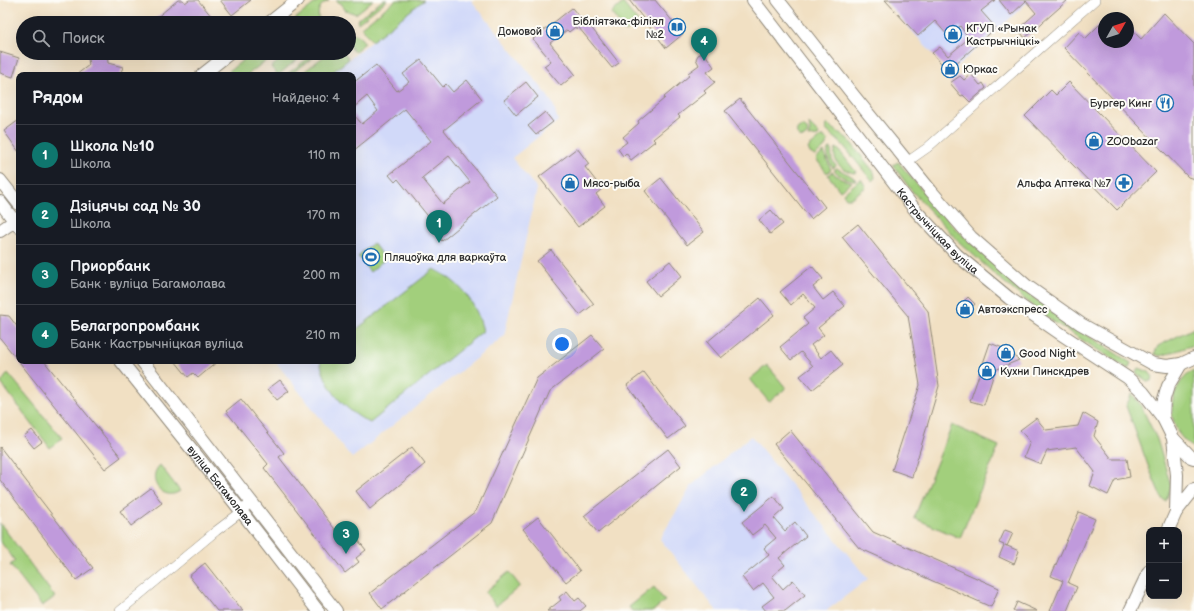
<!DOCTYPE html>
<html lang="ru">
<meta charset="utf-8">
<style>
:root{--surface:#171b24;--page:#242831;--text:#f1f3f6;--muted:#9ea1a6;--line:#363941;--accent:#0f766e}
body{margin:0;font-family:"Balsamiq Sans",sans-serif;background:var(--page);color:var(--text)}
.controls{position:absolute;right:12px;bottom:12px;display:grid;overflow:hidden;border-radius:8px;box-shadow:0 4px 16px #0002}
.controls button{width:36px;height:36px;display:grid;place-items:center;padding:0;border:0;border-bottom:1px solid var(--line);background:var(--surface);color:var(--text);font:20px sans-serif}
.compass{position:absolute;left:1098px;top:12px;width:36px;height:36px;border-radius:50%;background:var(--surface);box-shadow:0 4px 16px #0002;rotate:51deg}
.you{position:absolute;left:562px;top:344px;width:14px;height:14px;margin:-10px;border:3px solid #fff;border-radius:50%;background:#1a73e8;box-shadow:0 0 0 6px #1a73e833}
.badge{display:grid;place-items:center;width:26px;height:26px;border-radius:50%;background:var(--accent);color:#fff;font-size:13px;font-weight:700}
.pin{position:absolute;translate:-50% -33px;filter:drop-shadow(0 1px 2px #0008)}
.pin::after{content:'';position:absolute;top:21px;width:14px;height:12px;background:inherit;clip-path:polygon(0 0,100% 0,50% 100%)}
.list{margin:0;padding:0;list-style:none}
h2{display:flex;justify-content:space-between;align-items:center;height:52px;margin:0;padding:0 16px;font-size:17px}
h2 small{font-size:13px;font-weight:400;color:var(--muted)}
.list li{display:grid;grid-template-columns:26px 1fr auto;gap:12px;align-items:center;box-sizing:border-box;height:60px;padding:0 16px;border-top:1px solid var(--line)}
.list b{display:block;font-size:15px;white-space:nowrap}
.list p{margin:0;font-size:13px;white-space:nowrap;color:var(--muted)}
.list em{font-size:13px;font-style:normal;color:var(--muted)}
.icon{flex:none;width:22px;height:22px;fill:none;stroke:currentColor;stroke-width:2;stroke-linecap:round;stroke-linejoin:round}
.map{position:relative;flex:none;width:1194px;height:611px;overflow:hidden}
.search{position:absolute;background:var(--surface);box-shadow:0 4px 16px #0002;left:16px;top:16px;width:340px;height:44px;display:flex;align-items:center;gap:10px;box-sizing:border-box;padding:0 14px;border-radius:22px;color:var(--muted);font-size:15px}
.panel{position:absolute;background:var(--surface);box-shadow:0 4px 16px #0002;left:16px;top:72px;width:340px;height:292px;border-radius:8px}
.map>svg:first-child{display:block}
</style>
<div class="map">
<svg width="1194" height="611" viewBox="0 0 1194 611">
<rect width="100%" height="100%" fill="#fdfcf7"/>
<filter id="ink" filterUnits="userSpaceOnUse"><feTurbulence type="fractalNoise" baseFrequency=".025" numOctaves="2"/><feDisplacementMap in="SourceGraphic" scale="8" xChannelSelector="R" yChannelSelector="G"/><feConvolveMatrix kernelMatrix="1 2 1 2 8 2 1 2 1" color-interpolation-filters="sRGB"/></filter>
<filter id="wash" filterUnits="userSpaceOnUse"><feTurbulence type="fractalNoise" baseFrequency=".012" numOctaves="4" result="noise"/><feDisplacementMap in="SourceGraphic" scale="16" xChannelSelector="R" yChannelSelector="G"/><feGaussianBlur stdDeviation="0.9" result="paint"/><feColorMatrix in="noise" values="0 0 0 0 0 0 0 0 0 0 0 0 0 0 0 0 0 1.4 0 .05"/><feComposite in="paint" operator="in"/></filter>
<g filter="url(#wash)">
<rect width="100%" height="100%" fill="#f1e0c3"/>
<g fill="#d1d9f9">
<polygon points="424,0 471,0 545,92 553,104 558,121 512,158 537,189 504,336 352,458 278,365 277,361 353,361 353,75 329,75"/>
<polygon points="884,0 1030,0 950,73"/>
<polygon points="751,436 868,579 826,611 717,611 660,539 692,485"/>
</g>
<g fill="#a2cf7c" stroke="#667d54">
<path d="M319,0L329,1C319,5 317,10 319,20L314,23H290Z"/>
<polygon points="337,0 373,0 356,14 345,10 341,3 337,2"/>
<polygon points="383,0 387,0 358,23 357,20"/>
<polygon points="396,0 424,0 372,41 361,27"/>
<polygon points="623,3 638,22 626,32 611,13"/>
<polygon points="354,34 358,35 365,43 354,52 349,45 349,37"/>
<polygon points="252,53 276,53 247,75 224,75"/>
<polygon points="289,53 304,54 278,75 271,67"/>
<polygon points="315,53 319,53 290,75 286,75"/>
<polygon points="328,53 344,53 349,59 329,75 300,75"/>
<polygon points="809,124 819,134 818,136 808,137 810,131"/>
<polygon points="827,124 848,139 874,172 875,178 872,181 843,145 826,130"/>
<circle cx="802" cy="132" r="5.5"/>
<polygon points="821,137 823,137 828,141 825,147 815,156 810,153 808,148"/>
<path d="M831,148L832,160L836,166L833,168C829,163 827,156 828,149Z"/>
<path d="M836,148L838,149L856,172L854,173C842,170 831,162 836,148Z"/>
<polygon points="824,152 831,170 827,173 816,159"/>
<polygon points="898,162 955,228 1033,297 1059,317 1131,363 1128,369 1043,315 998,277 958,241 911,190 893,165"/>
<path d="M837,168C843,173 851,174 856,180C847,180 840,177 834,170Z"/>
<polygon points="832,172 841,179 852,182 840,191 828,175"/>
<polygon points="861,179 866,187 851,198 846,198 843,194 844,193"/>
<polygon points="373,243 385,259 370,272 358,256"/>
<path d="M434,269C460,282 476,302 483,331L370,423C344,410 326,389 320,361H353V332Z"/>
<polygon points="1194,328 1194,345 1161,356 1154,354 1158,346"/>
<polygon points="767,365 786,388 769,402 750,379"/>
<polygon points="1139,368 1149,372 1153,377 1151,381 1147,381 1136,373"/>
<path d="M1194,370V448C1164,430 1165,388 1194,370Z"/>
<polygon points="8,373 62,438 50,448 1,383"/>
<polygon points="1132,394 1140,404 1157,439 1171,486 1166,501 1162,499 1149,468 1126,406"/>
<polygon points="952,425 999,446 960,538 914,518"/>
<path d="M160,465L180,491C163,503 145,479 160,465Z"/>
<polygon points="0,523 55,597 42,606 10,565 15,561 0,541"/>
<polygon points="509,572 520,586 496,606 485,592"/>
<polygon points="654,587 665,601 653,611 632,611 629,607"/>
</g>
<g id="blocks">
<g fill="#c09adc" fill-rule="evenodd">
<polygon points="178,0 183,0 185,3 189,0 198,0 217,23 150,23"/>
<polygon points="220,0 251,0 232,15"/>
<polygon points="629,0 655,0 683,34 666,48"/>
<polygon points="885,0 995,0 981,11 996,28 955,64 957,66 949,72 932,53 940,47 948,56 969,38 960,26 948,36 935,21 918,36"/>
<polygon points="999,0 1068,0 1025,38 1018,29 1036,13 1026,1 1011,15"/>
<polygon points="572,8 588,27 590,26 619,63 612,68 579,28 577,30 575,27 569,32 567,30 550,43 575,74 561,86 544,66 551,61 533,39"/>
<polygon points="1164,13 1194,44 1194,179 1188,177 1064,48 1079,32 1085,39 1104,20 1104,42 1128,42 1128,26 1141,39"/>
<polygon points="0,52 19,58 13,77 0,73"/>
<polygon points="87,53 107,53 108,63 123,67 120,75 76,75 89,65"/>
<polygon points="702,53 705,54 714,67 707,72 715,82 704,91 706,93 678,115 680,117 653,139 655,141 631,160 626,153 623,156 618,149 627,142 623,137 639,123 638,121 665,98 664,97 690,75 688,73 699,65 696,59 698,55"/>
<path d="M421,60L443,87L446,84L453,92L467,80L482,99L444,130L497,196L442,241L427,222L431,220L398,179L395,182L389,175L431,141L405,109L353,151V114L362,124L378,111L367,96L353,108V83L376,65L397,91L409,82L403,74ZM449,156L470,182L443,204L422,178Z"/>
<polygon points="971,74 980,85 983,83 986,88 970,102 963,95 961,96 950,83 960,76 964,80"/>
<polygon points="526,82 538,97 516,115 504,100"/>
<polygon points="1069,82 1156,172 1117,210 1025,116 1051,90 1056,95"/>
<polygon points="740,99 825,207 811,219 725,111"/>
<polygon points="545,112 553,122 536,135 528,126"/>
<polygon points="19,120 19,152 4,131"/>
<polygon points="577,148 589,164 585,167 602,189 596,194 605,206 578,227 539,177"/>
<polygon points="661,178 704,232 687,245 645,191"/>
<polygon points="771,210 783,224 770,234 759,220"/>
<polygon points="858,224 928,311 939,386 912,477 892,470 920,385 908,316 842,237"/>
<polygon points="551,250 594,304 580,315 537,261"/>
<polygon points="670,261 682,276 658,296 646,281"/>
<polygon points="812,266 823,279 813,287 823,300 833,292 845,306 818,328 824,335 811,345 821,358 831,350 843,365 812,390 800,376 813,366 801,352 791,360 780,347 808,324 803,318 815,308 803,294 791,305 780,292"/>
<polygon points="968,297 975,304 965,315 958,308"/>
<polygon points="760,298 774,315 721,358 707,342"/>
<polygon points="0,315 9,316 19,329 19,361 44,361 121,457 105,469 0,338"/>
<polygon points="592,335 604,349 550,391 492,523 382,609 370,593 476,511 537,378"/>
<polygon points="990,343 1008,350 1019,360 995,370 984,405 970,401"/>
<polygon points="175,361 218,361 198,378 193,373 188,377"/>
<polygon points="644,372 685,426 668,439 627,385"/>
<polygon points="280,380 289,391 277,400 268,389"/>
<polygon points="241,399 284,453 279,457 341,537 350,530 366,550 356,558 359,562 345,573 264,468 268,464 226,411"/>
<polygon points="1083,413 1098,422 1094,436 1112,459 1127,459 1130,477 1115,480 1108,495 1090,486 1095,472 1076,447 1047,451 1041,464 1024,457 1030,442 1020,430 1036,418 1046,430 1078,426"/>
<polygon points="32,430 42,442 34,448 24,436"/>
<polygon points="790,430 873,532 999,588 991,607 859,548 774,444"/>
<polygon points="0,447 93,568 76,580 0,480"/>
<polygon points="412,447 425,464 370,509 356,491"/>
<polygon points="668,449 681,466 598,533 584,516"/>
<polygon points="151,488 162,503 131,526 120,511"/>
<polygon points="774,496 784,509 774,518 785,531 795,522 806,536 779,558 785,565 772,576 783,589 793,580 805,595 785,611 766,611 762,606 774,597 763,583 753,591 742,577 769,555 764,548 776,538 765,525 752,535 742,522"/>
<polygon points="1079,512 1095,519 1068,583 1077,587 1067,611 1050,611 1063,581 1051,576"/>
<polygon points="538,517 580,571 566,582 523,529"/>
<polygon points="1005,530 1013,533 1007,546 1005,545 1019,551 1014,564 999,557 1004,545 999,543"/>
<polygon points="205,563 243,611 217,611 189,576"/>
<polygon points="567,591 575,601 579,598 586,606 580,611 547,611 561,600 559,597"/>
<polygon points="1017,602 1037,611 1013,611"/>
</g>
</g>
</g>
<g filter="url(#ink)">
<use href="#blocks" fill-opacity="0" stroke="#8e8677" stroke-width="1"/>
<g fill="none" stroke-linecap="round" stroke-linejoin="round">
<g stroke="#8e8677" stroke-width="10">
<g id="minor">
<polyline points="907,162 927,148 1095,0"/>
<polyline points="120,611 216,531 241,512 251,502"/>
</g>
</g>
<g stroke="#8e8677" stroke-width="14">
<g id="secondary">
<path id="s1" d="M753,0L916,211L957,255L1009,298L1061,334L1128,378L1143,392L1163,418"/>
<polyline points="778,0 854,96 931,191 971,237 1027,286 1081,324 1153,364 1167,366 1181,364 1194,358"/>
<polyline points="269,23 298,0"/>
<polyline points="202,75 230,53"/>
<polyline points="0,180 19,204"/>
<polyline points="0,202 19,227"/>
<polyline points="0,231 19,218"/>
<path id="s2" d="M121,361L234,502L318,611"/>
<polyline points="142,361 336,611"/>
<polyline points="1173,438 1191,457 1194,458"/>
<polyline points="1176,512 1177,475 1173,438 1163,418 1164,399 1168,386 1181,364"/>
<polyline points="1168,530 1176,512 1194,489"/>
<polyline points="1130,611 1149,571"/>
</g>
</g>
<use href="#minor" stroke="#fff" stroke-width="9"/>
<use href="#secondary" stroke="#fff" stroke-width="12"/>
</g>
</g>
<defs>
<g id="library-ring" transform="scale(0.9)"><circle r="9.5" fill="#fdfcf7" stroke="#1f6fb2" stroke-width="1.5"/><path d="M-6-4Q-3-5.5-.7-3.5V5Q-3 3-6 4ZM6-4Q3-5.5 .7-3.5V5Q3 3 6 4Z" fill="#1f6fb2"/></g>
<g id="shop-ring" transform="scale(0.9)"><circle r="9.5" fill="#fdfcf7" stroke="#1f6fb2" stroke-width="1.5"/><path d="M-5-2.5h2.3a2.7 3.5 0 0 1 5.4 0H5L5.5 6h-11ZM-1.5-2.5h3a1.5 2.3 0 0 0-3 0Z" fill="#1f6fb2"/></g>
<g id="restaurant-ring" transform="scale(0.9)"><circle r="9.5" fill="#fdfcf7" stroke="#1f6fb2" stroke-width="1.5"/><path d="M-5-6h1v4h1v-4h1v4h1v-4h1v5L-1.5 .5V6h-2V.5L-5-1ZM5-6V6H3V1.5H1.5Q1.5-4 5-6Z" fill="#1f6fb2"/></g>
<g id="pharmacy-ring" transform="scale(0.9)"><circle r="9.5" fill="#fdfcf7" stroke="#1f6fb2" stroke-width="1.5"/><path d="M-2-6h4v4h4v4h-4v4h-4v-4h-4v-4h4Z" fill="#1f6fb2"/></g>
<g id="stadium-ring" transform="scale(0.9)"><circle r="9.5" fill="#fdfcf7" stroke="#1f6fb2" stroke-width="1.5"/><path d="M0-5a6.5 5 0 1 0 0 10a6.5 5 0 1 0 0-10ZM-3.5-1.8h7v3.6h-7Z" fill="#1f6fb2"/></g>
</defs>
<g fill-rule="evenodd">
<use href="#library-ring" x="677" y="27"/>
<use href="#shop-ring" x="555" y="31"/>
<use href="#shop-ring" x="953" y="34"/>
<use href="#shop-ring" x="950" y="69"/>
<use href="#restaurant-ring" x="1165" y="103"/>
<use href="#shop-ring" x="1094" y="141"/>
<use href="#shop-ring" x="570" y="183"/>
<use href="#pharmacy-ring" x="1124" y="183"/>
<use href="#stadium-ring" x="371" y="257"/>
<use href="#shop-ring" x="965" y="309"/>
<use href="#shop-ring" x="1006" y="353"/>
<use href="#shop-ring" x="987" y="371"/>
</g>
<g text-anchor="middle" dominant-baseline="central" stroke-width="4" stroke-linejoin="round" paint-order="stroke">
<g font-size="11" fill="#2b2b2b" stroke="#fdfcf7" text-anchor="start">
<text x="664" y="21" text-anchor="end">Бібліятэка-філіял<tspan x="664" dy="13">№2</tspan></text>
<text x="966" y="28">КГУП «Рынак<tspan x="966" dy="13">Кастрычніцкі»</tspan></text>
<text x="542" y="31" text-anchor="end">Домовой</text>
<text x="963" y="69">Юркас</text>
<text x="1152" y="103" text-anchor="end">Бургер Кинг</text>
<text x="1107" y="141">ZOObazar</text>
<text x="583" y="183">Мясо-рыба</text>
<text x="1111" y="183" text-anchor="end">Альфа Аптека №7</text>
<text x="384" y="257">Пляцоўка для варкаўта</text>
<text x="978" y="309">Автоэкспресс</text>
<text x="1019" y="353">Good Night</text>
<text x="1000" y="371">Кухни Пинскдрев</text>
</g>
<g font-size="11" fill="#2b2b2b" stroke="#fdfcf7">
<text stroke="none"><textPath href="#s1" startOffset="296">Кастрычніцкая вуліца</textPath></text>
<text stroke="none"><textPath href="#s2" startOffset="159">вуліца Багамолава</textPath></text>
</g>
</g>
</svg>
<div class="controls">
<button>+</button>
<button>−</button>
</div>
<svg class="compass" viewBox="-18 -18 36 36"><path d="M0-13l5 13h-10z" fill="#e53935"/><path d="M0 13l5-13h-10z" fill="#9ea1a6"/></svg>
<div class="you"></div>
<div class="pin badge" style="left:439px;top:243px">1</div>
<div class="pin badge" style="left:744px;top:512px">2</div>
<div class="pin badge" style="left:346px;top:554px">3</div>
<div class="pin badge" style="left:704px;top:61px">4</div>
<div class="search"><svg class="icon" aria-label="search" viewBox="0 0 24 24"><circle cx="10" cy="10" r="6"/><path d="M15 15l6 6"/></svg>Поиск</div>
<section class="panel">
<h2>Рядом<small>Найдено: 4</small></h2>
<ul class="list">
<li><span class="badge">1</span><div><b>Школа №10</b><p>Школа</p></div><em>110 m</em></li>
<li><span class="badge">2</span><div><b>Дзіцячы сад № 30</b><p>Школа</p></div><em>170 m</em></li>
<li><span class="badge">3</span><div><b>Приорбанк</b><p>Банк · вуліца Багамолава</p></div><em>200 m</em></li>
<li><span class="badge">4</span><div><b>Белагропромбанк</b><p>Банк · Кастрычніцкая вуліца</p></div><em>210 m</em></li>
</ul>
</section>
</div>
